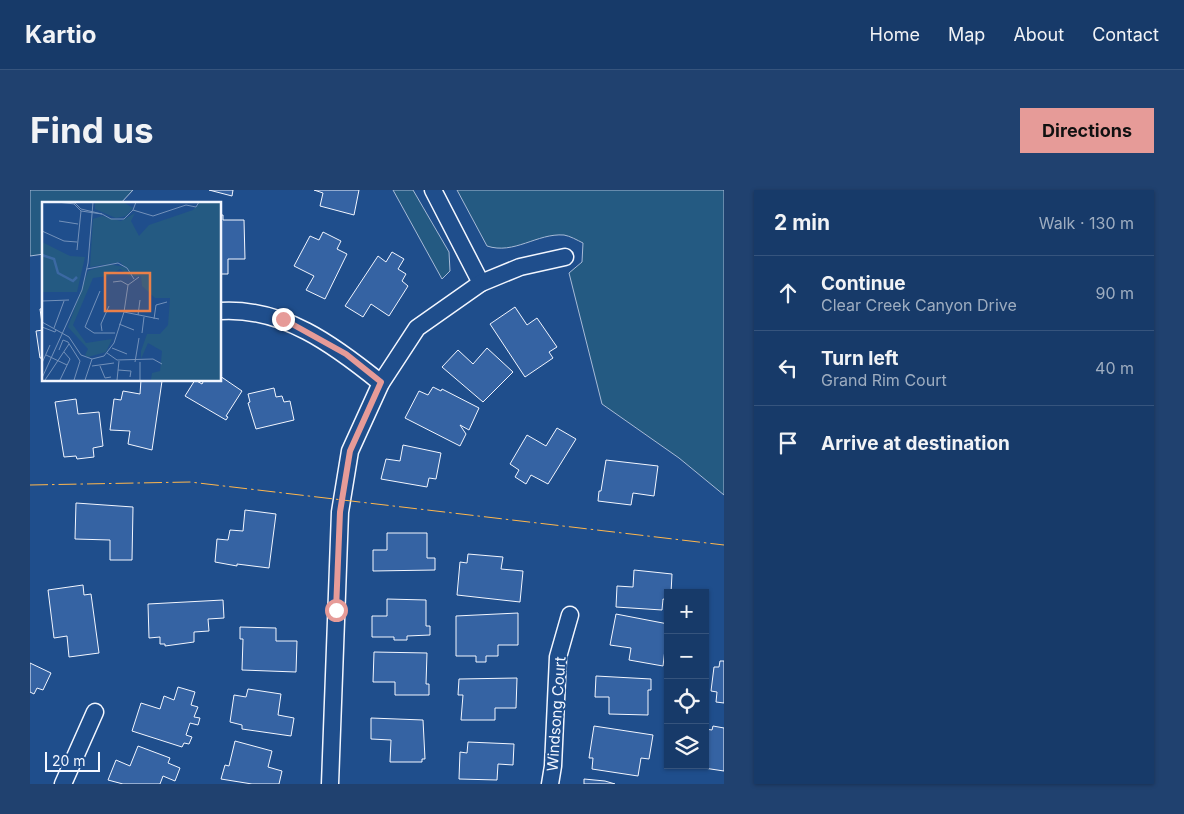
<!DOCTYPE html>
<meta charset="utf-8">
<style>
:root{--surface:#173a69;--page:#20416f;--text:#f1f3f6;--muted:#9eadc0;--line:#36547d;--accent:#e69b98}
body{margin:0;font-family:Inter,sans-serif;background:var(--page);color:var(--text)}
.controls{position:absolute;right:15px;bottom:15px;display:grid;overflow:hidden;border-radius:0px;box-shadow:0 1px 4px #0004}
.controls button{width:45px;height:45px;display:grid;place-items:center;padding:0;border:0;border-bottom:1px solid var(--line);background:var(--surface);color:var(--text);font:25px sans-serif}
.scale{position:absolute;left:15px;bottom:12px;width:55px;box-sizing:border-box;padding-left:5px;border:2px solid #f2f6ff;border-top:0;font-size:14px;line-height:18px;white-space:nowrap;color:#f2f6ff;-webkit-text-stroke:4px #1f4e8c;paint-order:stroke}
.stop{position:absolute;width:15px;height:15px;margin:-11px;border:4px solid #e69b98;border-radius:50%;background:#fff}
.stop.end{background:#e69b98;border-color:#fff;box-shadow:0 1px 5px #0008}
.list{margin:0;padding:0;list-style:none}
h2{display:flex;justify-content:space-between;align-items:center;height:65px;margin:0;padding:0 20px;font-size:21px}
h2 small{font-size:16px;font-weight:400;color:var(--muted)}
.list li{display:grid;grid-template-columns:32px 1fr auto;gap:15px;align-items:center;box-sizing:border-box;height:75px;padding:0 20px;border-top:1px solid var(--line)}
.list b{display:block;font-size:19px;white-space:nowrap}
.list p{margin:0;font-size:16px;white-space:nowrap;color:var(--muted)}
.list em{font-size:16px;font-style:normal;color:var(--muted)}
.icon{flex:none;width:28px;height:28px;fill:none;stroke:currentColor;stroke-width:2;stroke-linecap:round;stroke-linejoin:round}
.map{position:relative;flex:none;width:694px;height:594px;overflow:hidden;border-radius:0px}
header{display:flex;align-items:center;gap:30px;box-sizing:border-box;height:70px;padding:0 25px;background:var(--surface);border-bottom:1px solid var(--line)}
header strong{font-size:24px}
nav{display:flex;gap:28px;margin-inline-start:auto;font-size:18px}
.intro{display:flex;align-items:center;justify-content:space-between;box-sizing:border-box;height:120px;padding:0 30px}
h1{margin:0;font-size:35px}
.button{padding:12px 22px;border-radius:0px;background:var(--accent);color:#111;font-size:18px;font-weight:700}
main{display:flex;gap:30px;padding:0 30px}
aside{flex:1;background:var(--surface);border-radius:0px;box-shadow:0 1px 4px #0004}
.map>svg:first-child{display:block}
</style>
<header>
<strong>Kartio</strong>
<nav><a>Home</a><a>Map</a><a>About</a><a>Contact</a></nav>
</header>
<div class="intro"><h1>Find us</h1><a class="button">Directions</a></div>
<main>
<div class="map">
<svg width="694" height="594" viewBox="0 0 694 594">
<rect width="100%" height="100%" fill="#1f4e8c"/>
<g fill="#245a82" stroke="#a8bbd7">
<polygon points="0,0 103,0 90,14 14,14 14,64 0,66"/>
<polygon points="363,0 383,0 419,62 420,81 412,89"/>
<path d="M427,0H694V305L649,268L572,214L539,83L552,72L553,53C547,50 540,46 534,45C507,43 484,65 457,56Z"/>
</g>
<g fill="#3563a3" stroke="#f2f6ff">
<polygon points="179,0 203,0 202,6"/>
<polygon points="284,0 329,0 324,25 290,16 293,3"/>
<polygon points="190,25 193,25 193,30 214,30 215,69 198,69 198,84 190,84"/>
<polygon points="293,42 311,51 307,59 317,64 295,109 276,100 284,86 264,76 280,46 289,50"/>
<polygon points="362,62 374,69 368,79 376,84 372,91 378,96 359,126 341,114 333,127 315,116 348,66 356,72"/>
<polygon points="485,117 497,135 507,128 527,157 519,162 523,168 495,187 460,134"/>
<polygon points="14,118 14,168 10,168 6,141 13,140 10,119"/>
<polygon points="457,158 483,182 453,212 412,177 428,160 443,174"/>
<polygon points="190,186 212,201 196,226 198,227 196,230 155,206 165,190 172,194 174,190 190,190"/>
<polygon points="111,190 132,191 122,260 98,254 100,241 80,240 84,209 91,210 93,201 110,204"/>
<polygon points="403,197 411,201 412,199 449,218 439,240 430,235 436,244 430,256 375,228 389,201 398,205"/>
<polygon points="244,198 246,207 252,206 254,212 260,211 264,230 226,239 218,213 220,212 218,204"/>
<polygon points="46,209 48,224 69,222 73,256 63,258 64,267 47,269 46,266 34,267 25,212"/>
<polygon points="527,238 546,249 518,294 501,285 496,294 485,287 489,280 480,274 497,245 516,256"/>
<polygon points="373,255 411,263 406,289 399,288 397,297 351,289 356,269 370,271"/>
<polygon points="576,270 628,276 624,306 603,303 601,315 568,311 569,301 571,301"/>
<polygon points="46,313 103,317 102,370 80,370 80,350 45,349"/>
<polygon points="215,320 246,324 239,378 207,374 207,376 185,372 187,349 198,350 200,340 213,341"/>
<polygon points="357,343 397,343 397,368 405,368 405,380 343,381 343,360 357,360"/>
<polygon points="438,364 473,367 471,379 493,381 490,412 427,405 430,372 437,373"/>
<polygon points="604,380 642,384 641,403 638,403 638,410 633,409 632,420 586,417 587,396 603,397"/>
<polygon points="53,395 54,405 61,404 69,463 39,467 37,446 24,448 18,400"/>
<polygon points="357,409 396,410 396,436 400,436 400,445 377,446 377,450 364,450 364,447 342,447 342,426 357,426"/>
<polygon points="193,410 194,428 178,429 179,441 164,442 164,452 135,456 135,454 130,454 130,447 119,448 118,414"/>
<polygon points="488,423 488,455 468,455 468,466 456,466 456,472 446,472 446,466 426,466 426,426"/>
<polygon points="586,424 638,434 633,476 599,470 601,458 580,455"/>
<polygon points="210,437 246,438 246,451 267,451 266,482 212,480 213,449 210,449"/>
<polygon points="344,462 397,463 396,494 399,494 399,505 365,505 365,492 343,492"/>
<polygon points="690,471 694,471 694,513 686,512 687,502 681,501 684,477 689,477"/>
<polygon points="0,473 21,483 13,500 7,498 4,504 0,502"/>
<polygon points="566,486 621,489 621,500 618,500 618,525 579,524 579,507 565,507"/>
<polygon points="487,488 486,518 465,518 465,530 431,530 433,505 428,505 429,489"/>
<polygon points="148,497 165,502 161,515 168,517 164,527 170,528 168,535 160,533 156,545 162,547 159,554 154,553 152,557 102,541 111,513 130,519 134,506 144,510"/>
<polygon points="218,499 251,504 248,525 264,528 261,546 212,539 212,535 200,532 204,505 216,507"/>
<polygon points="341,528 393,530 395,569 392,569 392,572 360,572 361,550 341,549"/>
<polygon points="564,536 623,545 619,569 611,568 608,586 562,579 563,568 559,568"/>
<polygon points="683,536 694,538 694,581 674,578 675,539 682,540"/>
<polygon points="205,551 242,561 238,577 252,581 249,594 222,594 191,589 195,575 199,576"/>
<polygon points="438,552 484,554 483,575 468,574 467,590 429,589 430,562 437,563"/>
<polygon points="108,556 140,568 138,573 150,578 145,591 133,586 130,594 93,594 78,590 86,570 100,576"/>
<polygon points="554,589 575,591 585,594 554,594"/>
</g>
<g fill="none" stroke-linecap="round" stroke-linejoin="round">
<g stroke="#f2f6ff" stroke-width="19">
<g id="minor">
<polyline points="403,0 451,93"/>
<path d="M190,121C253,117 304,155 351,193"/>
<polyline points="33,594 65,522"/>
<polyline points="300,594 310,322 320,261 351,193 387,138 451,93 490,77 535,67"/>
<polyline points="520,594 523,576 528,467 540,425"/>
</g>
</g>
<use href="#minor" stroke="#1f4e8c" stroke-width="16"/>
<polyline stroke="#ffb74d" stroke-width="1" stroke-dasharray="18 4 2.5 4" stroke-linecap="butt" points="0,295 160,292 694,355"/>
</g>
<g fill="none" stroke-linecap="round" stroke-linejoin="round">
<polyline stroke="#e69b98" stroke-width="6" points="253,129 316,164 351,192 320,261 310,322 306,420"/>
</g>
<g text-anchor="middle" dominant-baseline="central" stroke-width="4" stroke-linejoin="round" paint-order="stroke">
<g font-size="15" fill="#f2f6ff" stroke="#1f4e8c">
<text transform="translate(526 524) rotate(-86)">Windsong Court</text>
</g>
</g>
<g transform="translate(12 12)">
<rect width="179" height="179" fill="#1f4e8c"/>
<path d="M53,0H81L91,6L84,14L74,16L53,7ZM159,0H179V178H109L110,171L118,169L120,149L106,141L99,157V149L105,132H118L126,123L128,96H113L100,84L99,74H92L78,60L48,65L51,17L60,14L79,19L93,11L89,19L97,34L107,23L151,8ZM0,40L28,54L43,55L35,90H0ZM66,62L83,65L90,76L78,67L66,74L51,76L31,123L44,141L70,137L64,150L46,155L43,153L46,147L26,125L46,69Z" fill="#245a82"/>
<path fill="none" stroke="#3b69a3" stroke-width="2.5" d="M0,53L12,57L16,71L31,79L35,75"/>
<path fill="none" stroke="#7391ba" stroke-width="1" d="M15,0L33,2M32,2L39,9L60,12L39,7L33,1M91,8L111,14L144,3L154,5L157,0M60,12L69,17H82L91,8L94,0M17,19L36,22M0,29L22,39L35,40M35,48L39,9M45,67L76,61L85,66L92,77M71,80L79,79L86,83M58,89L43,125L52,131H73M0,99L27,98M82,110L117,117M96,113L98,98M112,117L114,103L125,100M0,120L27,135L39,153L50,157L62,154L72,141L82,110L86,83L97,75M77,122L92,128M0,125L13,130L14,128M12,126L22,99M60,129L59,122L67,104M100,131L102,115M70,146L85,152M17,148L21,138L26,140L38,159L32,178M65,151L75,158L111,157L120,162M4,153L25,163M93,160L97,136M0,161L8,143M50,164L72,161M58,164L63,176L69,175M76,168L89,169L88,175M0,176L40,88L46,61L51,0M3,178L27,142M18,178L28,157L22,150M43,178L50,157M75,178L77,159M98,178V160"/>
<path fill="#ea8049" fill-opacity="0.15" stroke="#ea8049" stroke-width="2.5" d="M63,71H108V109H63Z"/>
<rect width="179" height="179" fill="none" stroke="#f2f6ff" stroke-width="2.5"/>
</g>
</svg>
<div class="controls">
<button>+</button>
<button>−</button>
<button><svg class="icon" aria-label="locate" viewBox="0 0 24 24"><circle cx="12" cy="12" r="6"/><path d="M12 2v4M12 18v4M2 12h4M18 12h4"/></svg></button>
<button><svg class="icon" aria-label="layers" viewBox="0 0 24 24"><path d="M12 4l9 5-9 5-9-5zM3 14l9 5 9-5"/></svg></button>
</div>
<div class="scale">20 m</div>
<div class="stop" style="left:306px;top:420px"></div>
<div class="stop end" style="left:253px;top:129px"></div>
</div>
<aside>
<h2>2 min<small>Walk · 130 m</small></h2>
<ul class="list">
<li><svg class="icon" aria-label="ahead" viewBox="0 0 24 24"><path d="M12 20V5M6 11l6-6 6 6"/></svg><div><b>Continue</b><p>Clear Creek Canyon Drive</p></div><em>90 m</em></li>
<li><svg class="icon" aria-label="left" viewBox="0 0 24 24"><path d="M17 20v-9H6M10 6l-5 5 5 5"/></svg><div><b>Turn left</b><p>Grand Rim Court</p></div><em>40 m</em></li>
<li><svg class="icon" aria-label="arrive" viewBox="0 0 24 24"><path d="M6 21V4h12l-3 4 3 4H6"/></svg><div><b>Arrive at destination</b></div></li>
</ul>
</aside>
</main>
